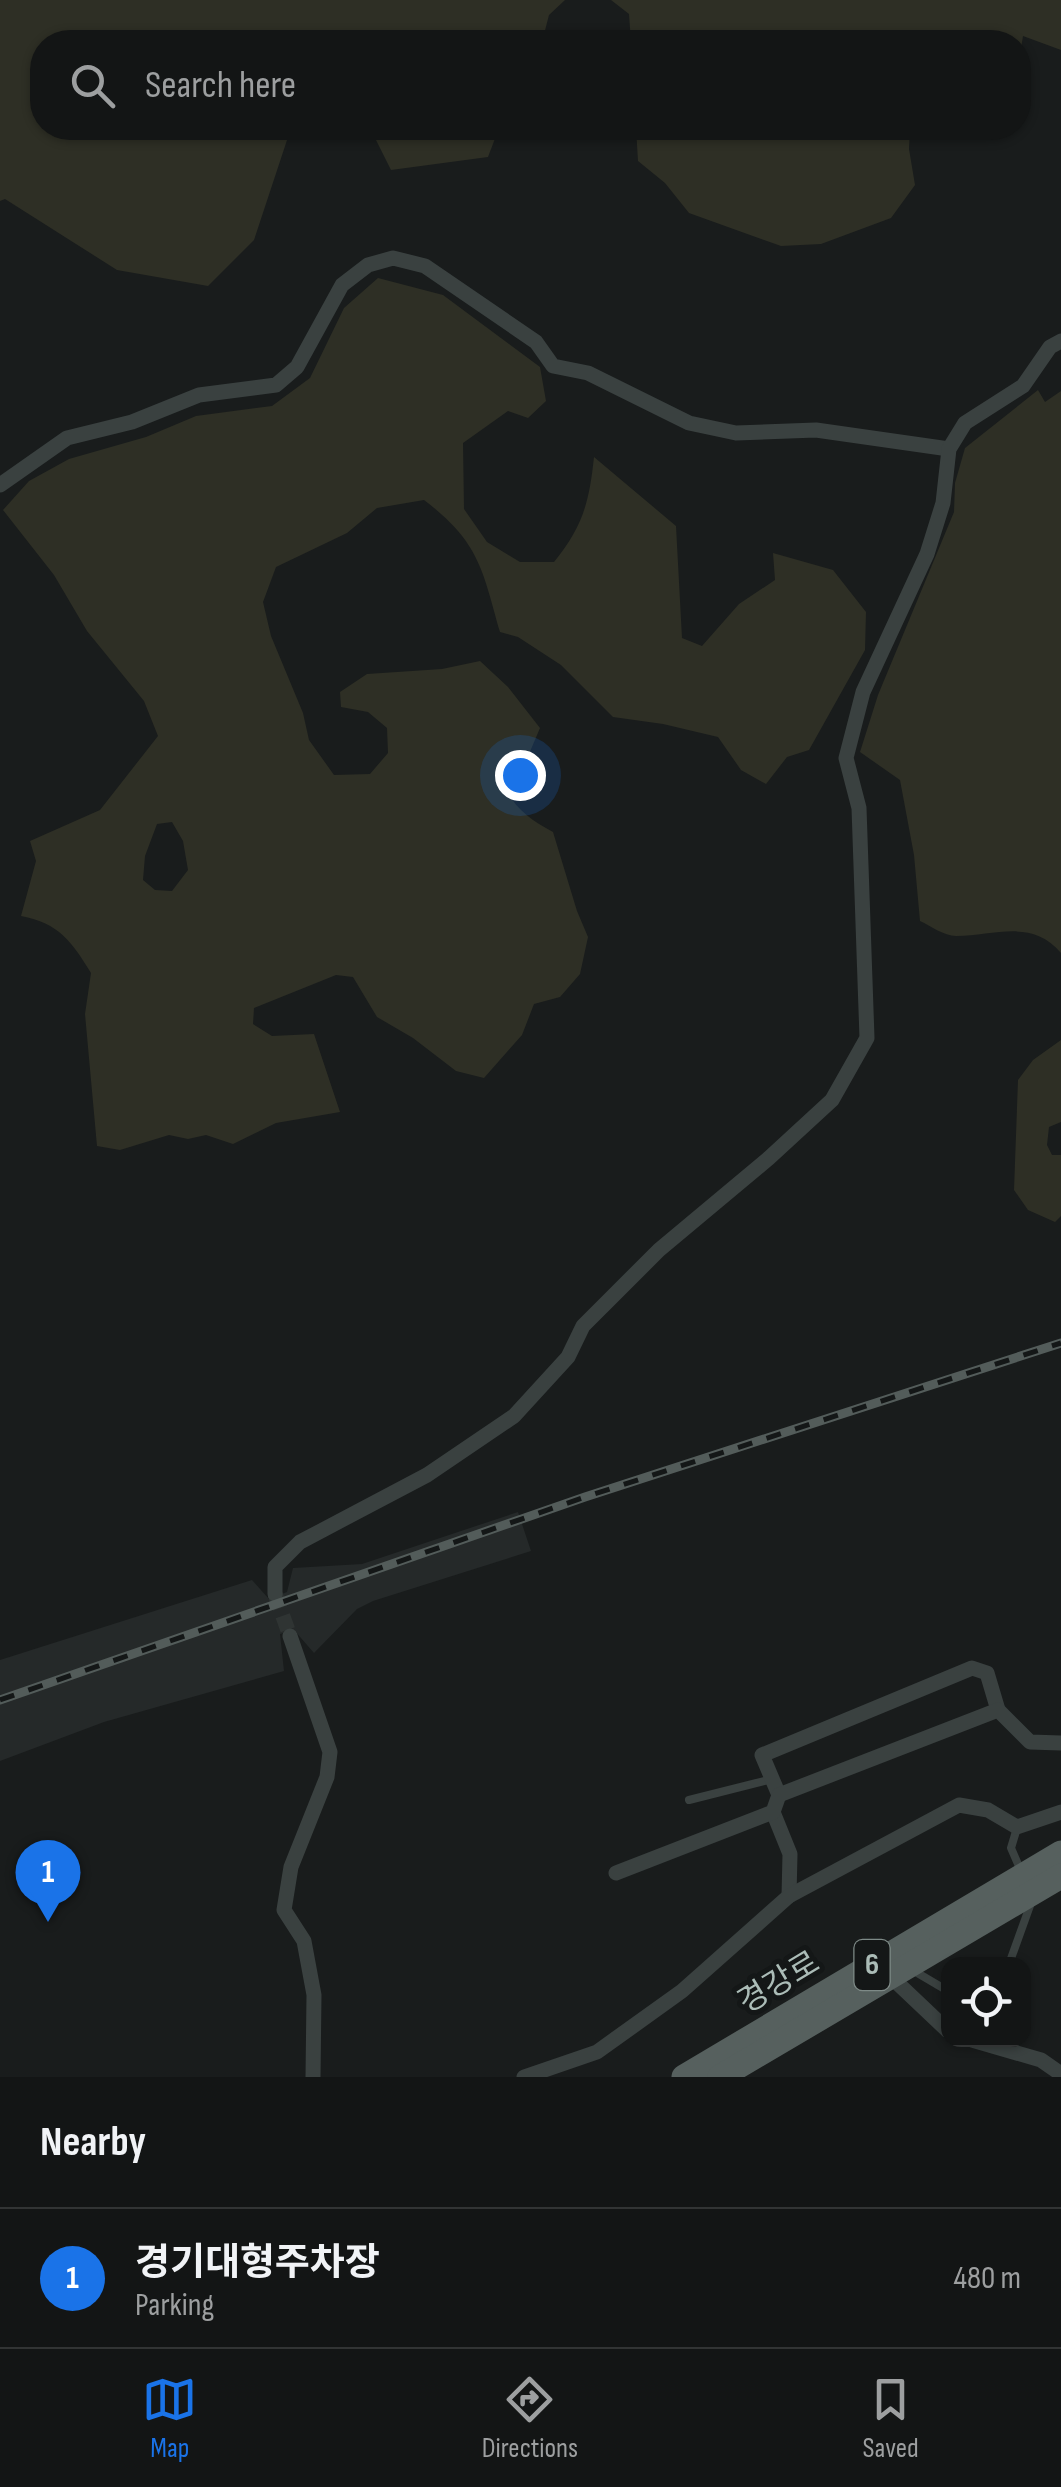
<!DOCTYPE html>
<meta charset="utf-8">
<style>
:root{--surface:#131515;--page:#202222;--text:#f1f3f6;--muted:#9d9fa0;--line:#323434;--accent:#1a73e8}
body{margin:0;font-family:"Sofia Sans Condensed","Noto Sans KR",sans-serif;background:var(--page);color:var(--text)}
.controls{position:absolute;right:30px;bottom:30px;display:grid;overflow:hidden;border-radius:20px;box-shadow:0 2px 8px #0004}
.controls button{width:90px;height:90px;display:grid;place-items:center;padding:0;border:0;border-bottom:2px solid var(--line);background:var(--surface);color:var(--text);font:50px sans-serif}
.you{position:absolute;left:520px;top:775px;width:35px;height:35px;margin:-25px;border:8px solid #fff;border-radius:50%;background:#1a73e8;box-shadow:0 0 0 15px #1a73e833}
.badge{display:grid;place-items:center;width:65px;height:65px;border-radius:50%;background:var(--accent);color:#fff;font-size:32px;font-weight:700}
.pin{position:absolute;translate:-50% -82px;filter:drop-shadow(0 2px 5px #0008)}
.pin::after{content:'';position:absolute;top:52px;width:35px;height:30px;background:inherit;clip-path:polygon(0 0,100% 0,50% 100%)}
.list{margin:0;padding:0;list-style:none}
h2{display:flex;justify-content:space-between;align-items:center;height:130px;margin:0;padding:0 40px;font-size:42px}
h2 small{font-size:32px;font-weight:400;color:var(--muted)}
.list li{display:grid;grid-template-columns:65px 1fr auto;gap:30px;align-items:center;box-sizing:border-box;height:140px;padding:0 40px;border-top:2px solid var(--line)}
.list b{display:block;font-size:38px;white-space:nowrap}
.list p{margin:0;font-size:32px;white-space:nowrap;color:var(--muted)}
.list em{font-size:32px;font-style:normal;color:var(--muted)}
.icon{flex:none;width:55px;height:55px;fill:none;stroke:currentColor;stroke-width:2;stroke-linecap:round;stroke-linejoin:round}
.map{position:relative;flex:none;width:1061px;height:2077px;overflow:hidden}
.search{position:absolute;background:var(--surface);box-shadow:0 2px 8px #0004;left:30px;right:30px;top:30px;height:110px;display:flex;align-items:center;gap:25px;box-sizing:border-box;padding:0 35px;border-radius:40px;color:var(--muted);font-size:38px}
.sheet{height:270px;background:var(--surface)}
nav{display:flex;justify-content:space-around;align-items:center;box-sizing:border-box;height:140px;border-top:2px solid var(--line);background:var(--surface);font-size:28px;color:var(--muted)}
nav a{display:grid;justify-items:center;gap:5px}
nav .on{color:var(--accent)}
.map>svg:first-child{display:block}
</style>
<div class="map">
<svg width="1061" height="2077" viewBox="0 0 1061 2077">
<rect width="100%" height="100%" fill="#191c1c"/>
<polygon fill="#252929" points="518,1512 531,1551 373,1601 357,1609 314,1653 294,1630 280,1634 284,1671 104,1722 0,1761 0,1660 252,1580 269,1599 287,1592 293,1568 362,1564"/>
<g fill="#2e2f25" fill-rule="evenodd">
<polygon points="0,0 565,0 549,15 542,42 42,42 42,128 291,128 254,240 208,286 117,270 5,199 0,201"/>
<polygon points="611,0 1061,0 1061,50 1023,36 1019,61 1018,42 631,42 629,14"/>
<polygon points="370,128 499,128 488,157 391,170"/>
<polygon points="636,128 910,128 909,149 915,185 891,218 821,244 781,246 689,213 665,183 638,161"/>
<path d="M378,278L443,295L540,367L546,401L528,418L508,411L463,443L464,509L487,542L520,562H554C583,526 589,503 594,457L676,526L682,638L702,646L739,604L775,580L773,553L833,570L866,612L865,650L809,750L787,757L766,784L741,770L718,737L663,724L613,717L561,665L518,637L500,632C482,568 479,542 424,500L377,508L347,533L276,567L263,602L271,636L303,713L309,740L334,775L370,774L388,753L387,728L368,712L341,707L340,692L367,674L442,669L480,661L508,687L540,728L529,754L502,771C505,802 527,818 553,832L577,911L588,937L580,974L560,997L534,1004L522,1035L484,1078L456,1071L413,1038L377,1017L353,977L336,975L254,1008L253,1024L272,1036L314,1034L340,1112L276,1123L233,1144L206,1135L188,1139L169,1135L120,1150L97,1146L85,1014L91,973C72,942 59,923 21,916L36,861L30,841L100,810L158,736L144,701L87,631L54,575L3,510L29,481L69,459L146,437L196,416L272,406L310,378L344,308ZM172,822L183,841L188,870L172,891L155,890L143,880L145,856L157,824Z"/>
<path d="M1038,390L1045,402L1061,391V953C1032,918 995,936 956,936C944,936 931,926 920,921L914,855L900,780L860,752L878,695L954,512L955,483L965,448Z"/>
<polygon points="1061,1040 1061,1122 1049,1127 1047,1145 1052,1155 1061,1155 1061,1216 1055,1222 1028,1210 1014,1190 1018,1080 1033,1060"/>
</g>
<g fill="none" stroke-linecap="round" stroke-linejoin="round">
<polyline stroke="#2f3433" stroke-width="15" stroke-dasharray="15 8" stroke-linecap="butt" points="275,1594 290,1636"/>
<g stroke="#3a4140" stroke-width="8">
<polyline points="689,1800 772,1779"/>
<polyline points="1017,1828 1011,1848 1021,1871"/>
<polyline points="1009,1964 1031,1903"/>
<polyline points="914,1971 948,1991"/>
</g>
<g stroke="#3a4140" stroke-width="15">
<polyline points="0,485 67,438 132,422 199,395 276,385 297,367 342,285 368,265 393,258 425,266 536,342 553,366 588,373 689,423 736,433 816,430 949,449"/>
<polyline points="275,1594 275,1567 300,1542 427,1475 514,1416 568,1357 583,1326 659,1250 769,1158 832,1100 867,1038 859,808 846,758 863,692 927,554 943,503 949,449 965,423 1023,386 1050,347 1061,341"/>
<polyline points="290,1636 330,1752 327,1777 291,1867 284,1910 304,1941 314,1995 313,2077"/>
<polyline points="779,1795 762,1755 972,1668 987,1673 998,1710"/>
<polyline points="773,1812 790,1854 789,1896"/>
<polyline points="616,1873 773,1812 779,1795 998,1710 1030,1742 1061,1743"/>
<polyline points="890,1976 948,2031"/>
<polyline points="972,2040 1041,2060 1061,2074"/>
<polyline points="524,2077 597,2052 682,1991 789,1896 959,1805 988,1810 1017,1827 1061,1812"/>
</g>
<g stroke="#56605e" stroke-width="25">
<polyline points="684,2077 1061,1853"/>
<polyline points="720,2077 1061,1876"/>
</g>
<g stroke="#535c5a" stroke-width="9">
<polyline id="rail" points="0,1700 585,1497 1061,1343"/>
</g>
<use href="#rail" stroke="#141717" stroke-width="5" stroke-dasharray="15" stroke-linecap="butt"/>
</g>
<g text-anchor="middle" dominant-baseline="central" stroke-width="10" stroke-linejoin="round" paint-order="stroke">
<rect fill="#141717" stroke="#7e8a87" stroke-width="2.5" x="854.5" y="1940" width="35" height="50" rx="8"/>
<g font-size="30" font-weight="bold" fill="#abbcb7">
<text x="872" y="1965">6</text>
</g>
<g font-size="32" fill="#abbcb7" stroke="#141717">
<text transform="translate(779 1983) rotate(-31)">경강로</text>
</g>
</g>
</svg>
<div class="controls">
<button><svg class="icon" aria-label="locate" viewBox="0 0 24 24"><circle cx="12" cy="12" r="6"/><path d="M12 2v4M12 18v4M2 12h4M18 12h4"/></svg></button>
</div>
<div class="you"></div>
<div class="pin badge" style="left:48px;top:1922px">1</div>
<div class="search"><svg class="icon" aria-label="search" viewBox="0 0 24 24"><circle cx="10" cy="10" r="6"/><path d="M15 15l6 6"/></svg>Search here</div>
</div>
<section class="sheet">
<h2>Nearby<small></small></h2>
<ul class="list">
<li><span class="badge">1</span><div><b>경기대형주차장</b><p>Parking</p></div><em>480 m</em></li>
</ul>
</section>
<nav>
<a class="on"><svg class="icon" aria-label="map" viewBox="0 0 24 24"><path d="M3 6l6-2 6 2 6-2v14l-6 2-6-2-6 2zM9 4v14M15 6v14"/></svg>Map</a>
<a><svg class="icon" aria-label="directions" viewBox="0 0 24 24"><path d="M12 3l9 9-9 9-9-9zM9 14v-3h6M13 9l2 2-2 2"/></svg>Directions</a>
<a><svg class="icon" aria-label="saved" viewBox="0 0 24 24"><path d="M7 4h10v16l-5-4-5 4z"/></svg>Saved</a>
</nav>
